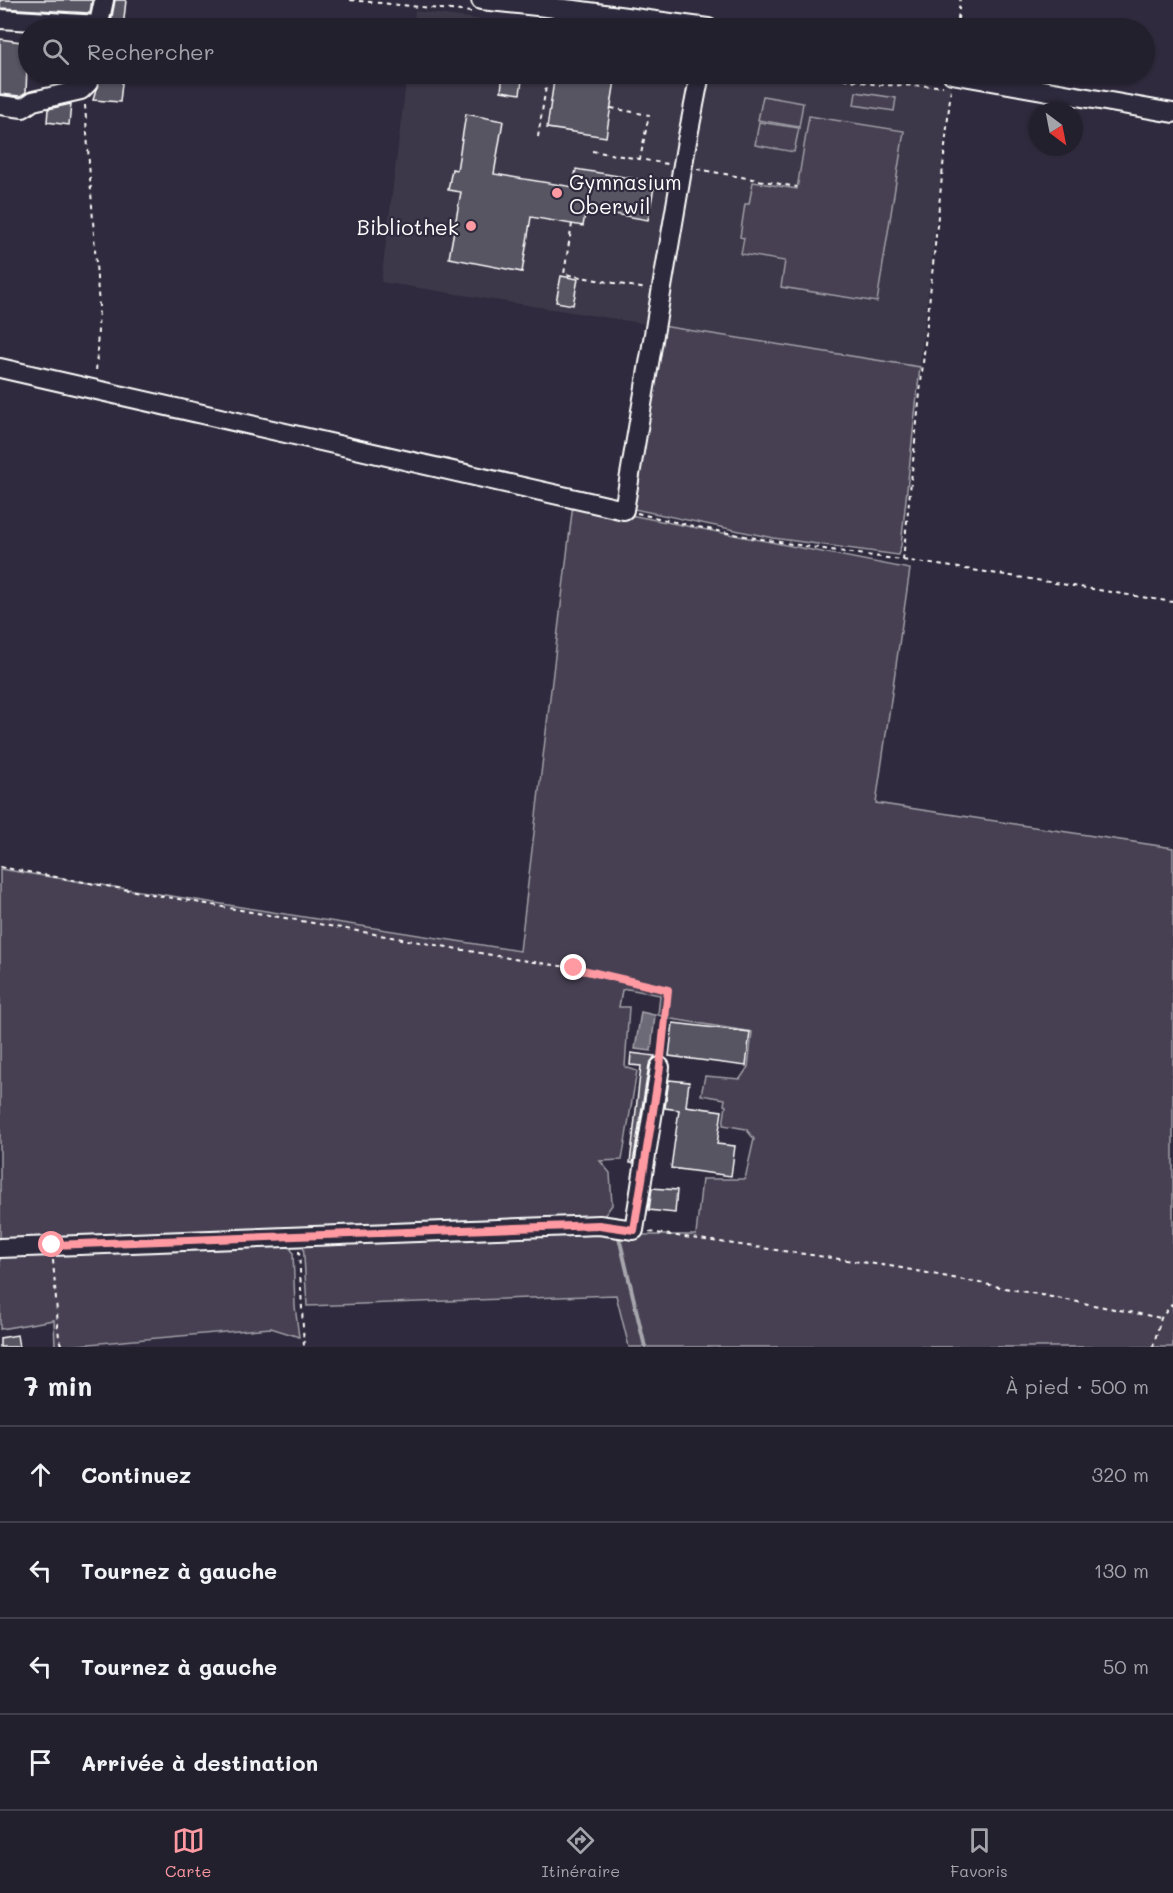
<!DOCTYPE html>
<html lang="fr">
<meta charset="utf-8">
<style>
:root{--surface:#23202e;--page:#2b2836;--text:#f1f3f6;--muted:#a3a3aa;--line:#403e4a;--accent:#ff9aa2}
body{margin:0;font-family:Mali,sans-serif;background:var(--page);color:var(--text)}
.compass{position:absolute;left:1029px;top:102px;width:54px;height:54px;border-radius:50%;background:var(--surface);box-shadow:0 2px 4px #0004;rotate:148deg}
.stop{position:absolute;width:18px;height:18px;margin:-14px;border:4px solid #ff9aa2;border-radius:50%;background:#fff}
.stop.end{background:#ff9aa2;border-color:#fff;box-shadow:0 2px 6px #0008}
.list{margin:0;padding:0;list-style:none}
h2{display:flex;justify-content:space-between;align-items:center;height:78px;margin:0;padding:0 24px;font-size:26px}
h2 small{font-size:20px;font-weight:400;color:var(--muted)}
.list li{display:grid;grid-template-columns:39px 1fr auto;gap:18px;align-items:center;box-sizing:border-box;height:96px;padding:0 24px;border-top:2px solid var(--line)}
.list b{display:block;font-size:22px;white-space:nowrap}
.list em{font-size:20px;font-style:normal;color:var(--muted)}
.icon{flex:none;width:33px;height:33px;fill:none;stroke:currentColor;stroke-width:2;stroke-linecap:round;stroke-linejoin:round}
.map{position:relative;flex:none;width:1173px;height:1347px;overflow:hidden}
.search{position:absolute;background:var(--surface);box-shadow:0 2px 4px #0004;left:18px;right:18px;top:18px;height:66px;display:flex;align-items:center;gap:15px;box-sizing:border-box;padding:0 21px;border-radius:33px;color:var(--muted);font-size:22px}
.sheet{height:462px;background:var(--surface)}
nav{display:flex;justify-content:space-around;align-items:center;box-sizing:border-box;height:84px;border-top:2px solid var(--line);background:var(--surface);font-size:16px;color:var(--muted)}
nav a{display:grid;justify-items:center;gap:3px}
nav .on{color:var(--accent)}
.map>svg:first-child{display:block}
</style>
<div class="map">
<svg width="1173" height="1347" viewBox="0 0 1173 1347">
<rect width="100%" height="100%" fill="#2f2a3d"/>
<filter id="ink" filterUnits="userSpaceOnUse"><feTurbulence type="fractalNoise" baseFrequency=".0167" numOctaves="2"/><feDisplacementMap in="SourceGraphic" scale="12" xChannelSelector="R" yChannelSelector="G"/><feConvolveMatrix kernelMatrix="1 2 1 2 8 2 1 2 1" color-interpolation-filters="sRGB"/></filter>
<g filter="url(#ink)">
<g fill="#3c3749">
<polygon points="415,11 543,28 413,28"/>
<polygon points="407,74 863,74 951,86 920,367 381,282"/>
</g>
<g fill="#464152" stroke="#a2a0a8" stroke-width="1.5">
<polygon points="856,92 896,98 894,111 854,105"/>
<polygon points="763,96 803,103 799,127 758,120"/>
<polygon points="809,116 904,131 877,302 781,287 785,261 741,254 744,238 740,237 745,204 749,204 753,182 797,189"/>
<polygon points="759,122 799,128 794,152 755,145"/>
<polygon points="662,326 920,367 901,546 898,555 773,538 629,508"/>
<polygon points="573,504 910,569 876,803 1173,848 1173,1347 629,1347 616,1295 307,1306 303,1241 601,1231 638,1235 696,1235 702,1179 745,1179 754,1139 746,1129 723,1125 726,1106 724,1105 725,1099 701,1095 705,1076 740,1079 748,1067 752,1032 672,1019 658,1015 660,995 628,989 622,990 619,1007 629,1007 625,1067 637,1071 622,1160 600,1161 610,1173 612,1205 600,1222 0,1246 0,869 520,951"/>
<polygon points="287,1244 293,1252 295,1306 299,1337 271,1328 55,1347 54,1320 0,1329 0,1253"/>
</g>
<polygon fill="#6d6a77" stroke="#a7a6ad" stroke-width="1.5" points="641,1012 655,1015 651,1051 635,1049"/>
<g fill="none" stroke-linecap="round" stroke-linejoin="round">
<polyline stroke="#a7a6ad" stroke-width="4" points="618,1233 645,1347"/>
</g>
<g fill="#595564" stroke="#fff" stroke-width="1.5">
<polygon points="0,0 92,0 90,13 0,8"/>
<polygon points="115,0 126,0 123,28 110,27"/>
<polygon points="0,39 28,43 26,92 20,96 0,94"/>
<polygon points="101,74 123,74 120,102 93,100"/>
<polygon points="503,74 523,74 520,94 501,91"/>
<polygon points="555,74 616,74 606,137 547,128"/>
<polygon points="71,104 69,125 47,122 48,109"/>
<polygon points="466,114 503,121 494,174 573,187 576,169 655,182 648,220 586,209 583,226 531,217 522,272 449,258 461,192 448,190 452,169 457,170"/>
<polygon points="561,276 578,279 573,305 556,302"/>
<polygon points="673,1023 750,1032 746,1066 669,1056"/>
<polygon points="631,1053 655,1056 649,1065 633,1163 630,1163 641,1066 630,1065"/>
<polygon points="669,1080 689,1082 686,1106 722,1111 717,1144 735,1146 731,1176 671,1168 679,1110 665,1108"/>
<polygon points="652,1188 677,1190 675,1213 649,1210"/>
<polygon points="17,1335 19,1347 0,1347 0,1338"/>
</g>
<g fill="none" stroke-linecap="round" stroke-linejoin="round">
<g stroke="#fff" stroke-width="22">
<g id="minor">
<polyline points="481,0 574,10 708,28"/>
<polyline points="0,19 99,25"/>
<polyline points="98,28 104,0"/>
<polyline points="952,74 1173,113"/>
<polyline points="0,105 23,108 33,101 81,90 88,83 90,74"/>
<polyline points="0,368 624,510 687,141 700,74"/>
<polyline points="0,1248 599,1225 634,1230 660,1067"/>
</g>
</g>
<g stroke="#fff" stroke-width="2" stroke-dasharray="4.5 4.5" stroke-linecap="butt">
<polyline points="350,0 471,12"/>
<polyline points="526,21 546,28"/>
<polyline points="957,28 960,0"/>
<polyline points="817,74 879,85 943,86"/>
<polyline points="727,82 728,74"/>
<polyline points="85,105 99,307 96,374"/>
<polyline points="611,108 649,115 640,159"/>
<polyline points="538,137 548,74"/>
<polyline points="592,151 668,164"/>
<polyline points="697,169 797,187"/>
<polyline points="572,224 564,274 647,289"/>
<path d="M637,513C724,535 814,548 902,560C993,572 1083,588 1173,602"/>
<polyline points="903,560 951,88"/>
<polyline points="0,867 514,959 574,968 668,990 662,1052"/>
<polyline points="649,1232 896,1267 1161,1318"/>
<polyline points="299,1251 304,1347"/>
<polyline points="53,1260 59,1339 62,1347"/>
<polyline points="1153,1347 1161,1318 1173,1303"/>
</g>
<use href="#minor" stroke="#2f2a3d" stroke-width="18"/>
</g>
</g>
<g fill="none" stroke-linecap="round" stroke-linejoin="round" filter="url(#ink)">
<polyline stroke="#ff9aa2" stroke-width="8" points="52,1245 599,1225 634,1230 660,1067 668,990 574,968"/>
</g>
<g fill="#ff9aa2" stroke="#2f2a3d" stroke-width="2">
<circle cx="557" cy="193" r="6"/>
<circle cx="471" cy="226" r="6"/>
</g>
<g text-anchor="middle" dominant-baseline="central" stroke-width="4.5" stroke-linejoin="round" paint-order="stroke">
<g font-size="21" fill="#fff" stroke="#2f2a3d" text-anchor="start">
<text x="569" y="181">Gymnasium<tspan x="569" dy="24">Oberwil</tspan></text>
<text x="459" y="226" text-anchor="end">Bibliothek</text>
</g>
</g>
</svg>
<svg class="compass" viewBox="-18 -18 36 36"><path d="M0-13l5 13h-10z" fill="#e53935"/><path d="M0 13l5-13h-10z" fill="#a3a3aa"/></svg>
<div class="stop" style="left:52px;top:1245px"></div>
<div class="stop end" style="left:574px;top:968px"></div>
<div class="search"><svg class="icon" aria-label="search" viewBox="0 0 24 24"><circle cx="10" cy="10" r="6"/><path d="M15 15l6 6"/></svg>Rechercher</div>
</div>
<section class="sheet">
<h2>7 min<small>À pied · 500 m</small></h2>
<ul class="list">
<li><svg class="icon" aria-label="ahead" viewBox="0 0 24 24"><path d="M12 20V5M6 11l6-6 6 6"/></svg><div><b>Continuez</b></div><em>320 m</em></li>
<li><svg class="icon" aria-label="left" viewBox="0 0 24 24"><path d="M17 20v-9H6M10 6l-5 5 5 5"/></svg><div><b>Tournez à gauche</b></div><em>130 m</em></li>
<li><svg class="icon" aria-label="left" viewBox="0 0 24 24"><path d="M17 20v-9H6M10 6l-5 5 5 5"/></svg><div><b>Tournez à gauche</b></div><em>50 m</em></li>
<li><svg class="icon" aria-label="arrive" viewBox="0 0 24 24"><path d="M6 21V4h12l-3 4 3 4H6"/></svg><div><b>Arrivée à destination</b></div></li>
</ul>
</section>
<nav>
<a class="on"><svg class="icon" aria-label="map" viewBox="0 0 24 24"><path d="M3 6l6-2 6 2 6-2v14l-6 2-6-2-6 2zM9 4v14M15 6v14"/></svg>Carte</a>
<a><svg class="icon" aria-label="directions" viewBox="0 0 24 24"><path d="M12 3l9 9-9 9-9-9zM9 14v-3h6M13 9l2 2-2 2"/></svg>Itinéraire</a>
<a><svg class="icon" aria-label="saved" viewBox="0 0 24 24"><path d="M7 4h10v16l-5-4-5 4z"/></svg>Favoris</a>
</nav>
